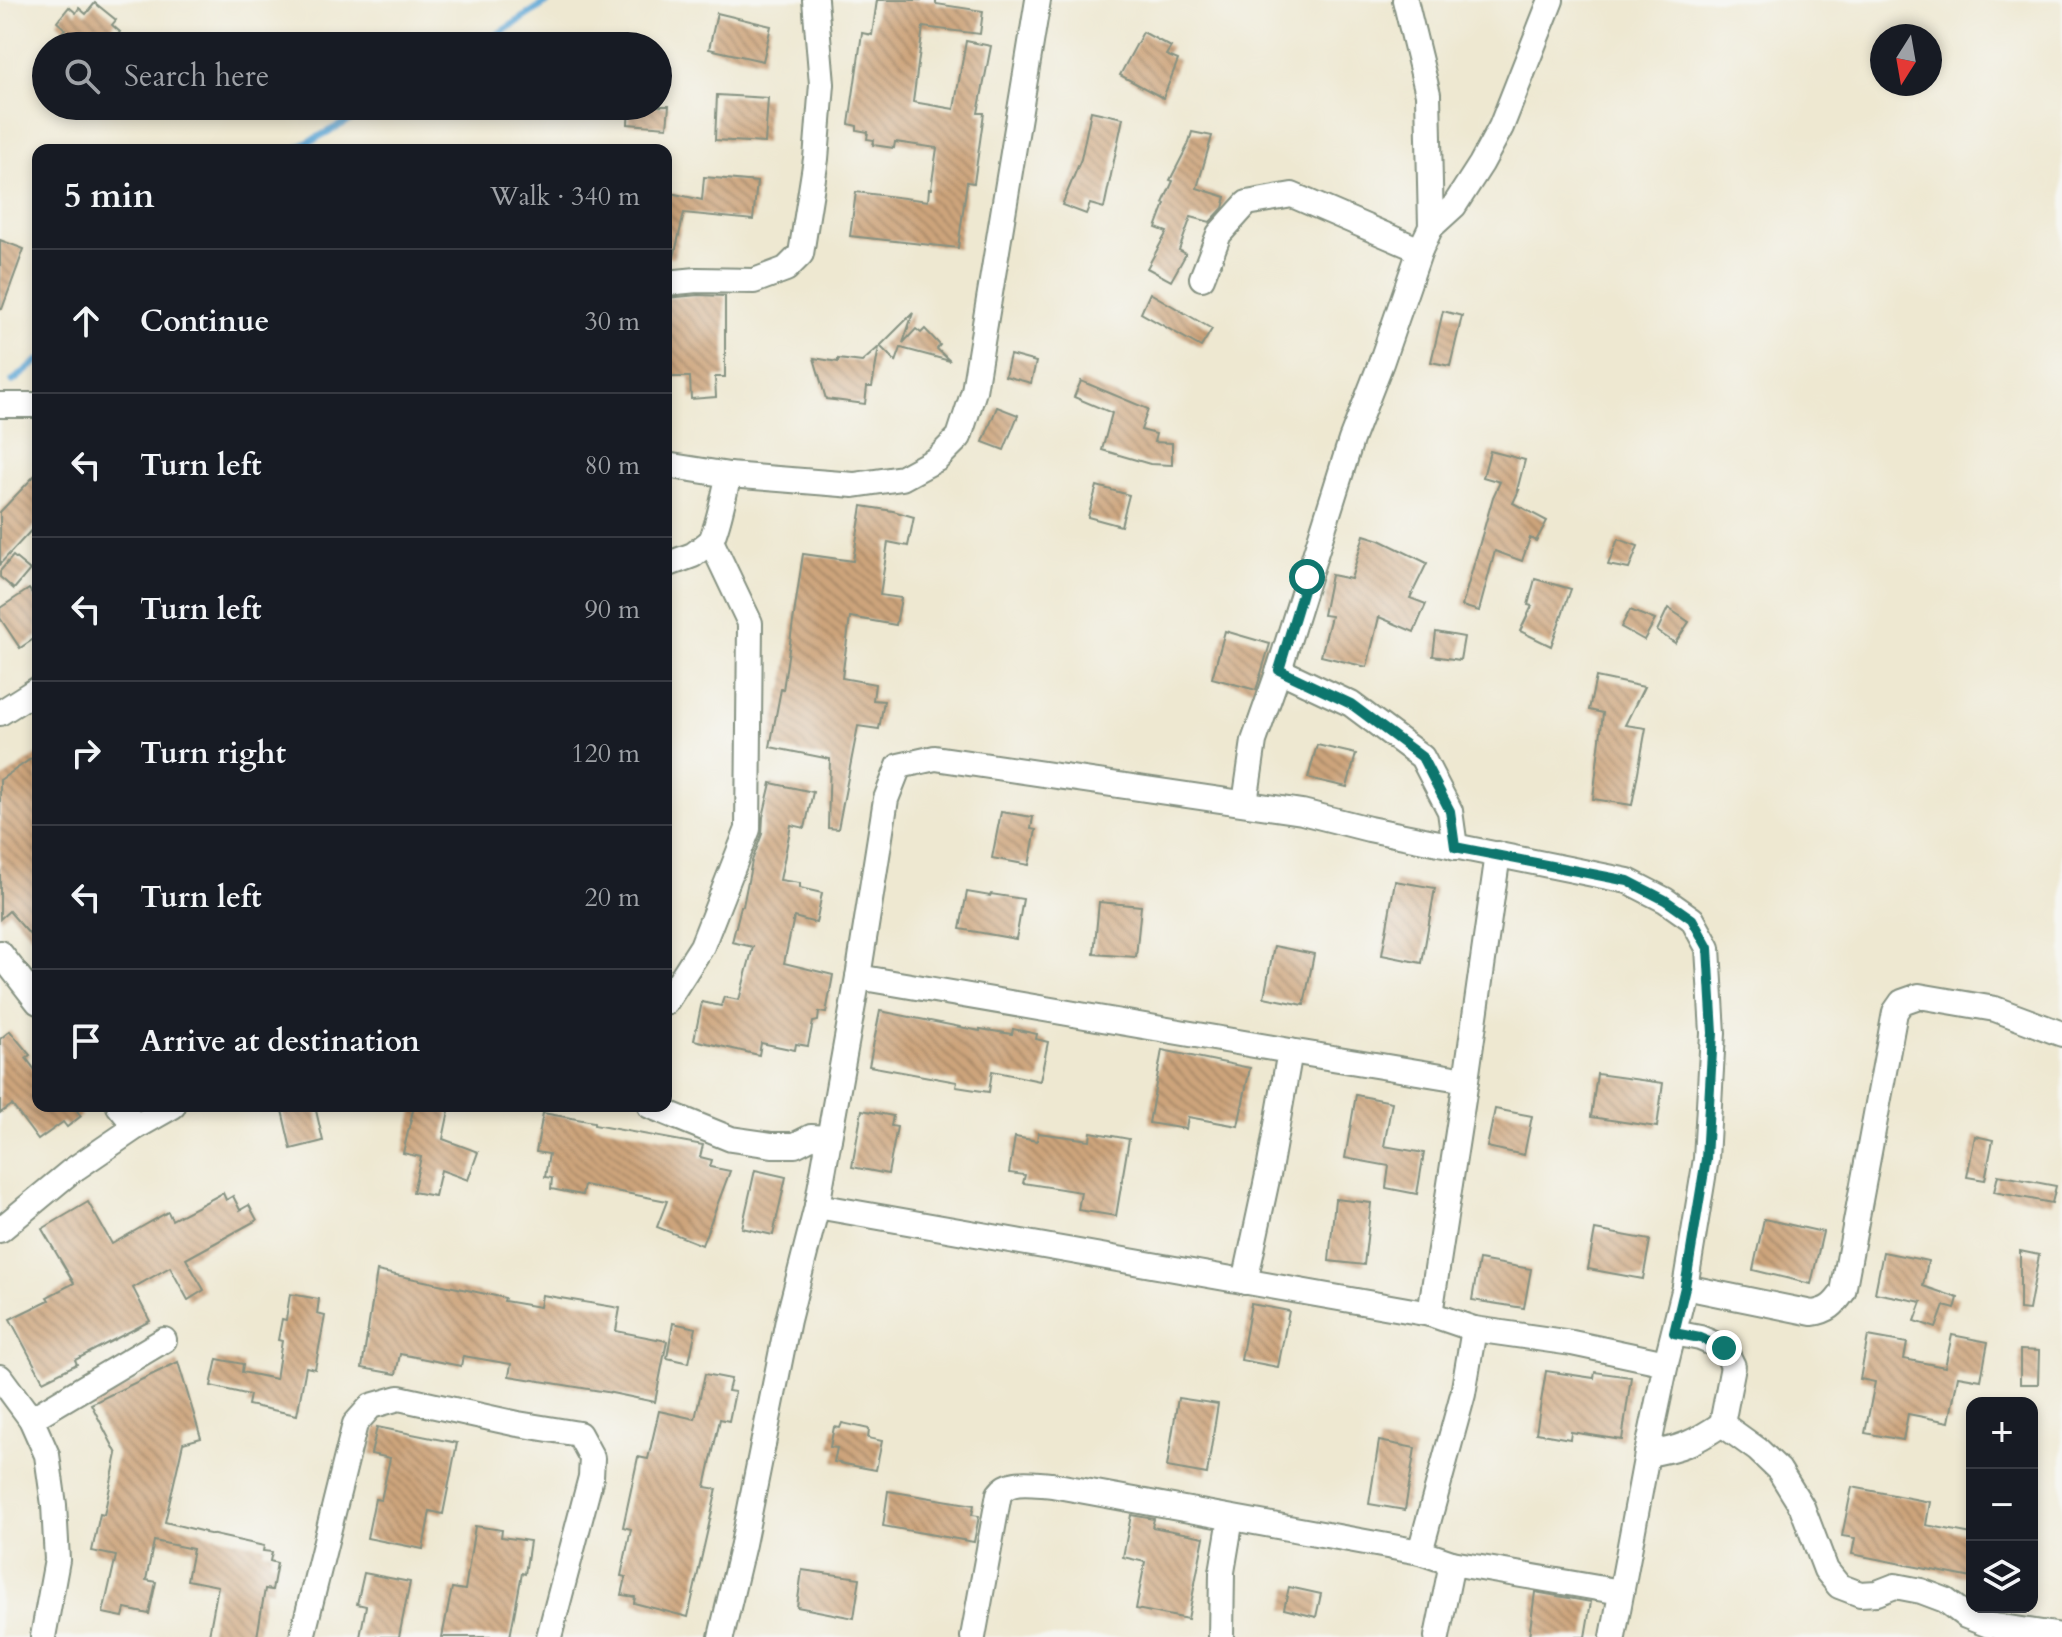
<!DOCTYPE html>
<meta charset="utf-8">
<style>
:root{--surface:#171b24;--page:#20242c;--text:#f1f3f6;--muted:#9ea1a6;--line:#363941}
body{margin:0;font-family:Cardo,serif;background:var(--page);color:var(--text)}
.controls{position:absolute;right:24px;bottom:24px;display:grid;overflow:hidden;border-radius:16px;box-shadow:0 4px 12px #0003}
.controls button{width:72px;height:72px;display:grid;place-items:center;padding:0;border:0;border-bottom:2px solid var(--line);background:var(--surface);color:var(--text);font:40px sans-serif}
.compass{position:absolute;left:1870px;top:24px;width:72px;height:72px;border-radius:50%;background:var(--surface);box-shadow:0 4px 12px #0003;rotate:191deg}
.stop{position:absolute;width:24px;height:24px;margin:-18px;border:6px solid #0f766e;border-radius:50%;background:#fff}
.stop.end{background:#0f766e;border-color:#fff;box-shadow:0 2px 8px #0008}
.list{margin:0;padding:0;list-style:none}
h2{display:flex;justify-content:space-between;align-items:center;height:104px;margin:0;padding:0 32px;font-size:34px}
h2 small{font-size:26px;font-weight:400;color:var(--muted)}
.list li{display:grid;grid-template-columns:52px 1fr auto;gap:24px;align-items:center;box-sizing:border-box;height:144px;padding:0 32px;border-top:2px solid var(--line)}
.list b{display:block;font-size:30px;white-space:nowrap}
.list em{font-size:26px;font-style:normal;color:var(--muted)}
.icon{flex:none;width:44px;height:44px;fill:none;stroke:currentColor;stroke-width:2;stroke-linecap:round;stroke-linejoin:round}
.map{position:relative;flex:none;width:2062px;height:1637px;overflow:hidden}
.search{position:absolute;background:var(--surface);box-shadow:0 4px 12px #0003;left:32px;top:32px;width:640px;height:88px;display:flex;align-items:center;gap:20px;box-sizing:border-box;padding:0 28px;border-radius:44px;color:var(--muted);font-size:30px}
.panel{position:absolute;background:var(--surface);box-shadow:0 4px 12px #0003;left:32px;top:144px;width:640px;height:968px;border-radius:16px}
.map>svg:first-child{display:block}
</style>
<div class="map">
<svg width="2062" height="1637" viewBox="0 0 2062 1637">
<defs>
<pattern id="building-back-hatch" width="6" height="6" patternUnits="userSpaceOnUse" patternTransform="scale(2)"><rect width="6" height="6" fill="#cda47c"/><path d="M-1 5l2 2M0 0l6 6M5-1l2 2" fill="none" stroke="#a68766"/></pattern>
</defs>
<rect width="100%" height="100%" fill="#f6f6f2"/>
<filter id="ink" filterUnits="userSpaceOnUse"><feTurbulence type="fractalNoise" baseFrequency=".0125" numOctaves="2"/><feDisplacementMap in="SourceGraphic" scale="16" xChannelSelector="R" yChannelSelector="G"/><feConvolveMatrix kernelMatrix="1 2 1 2 8 2 1 2 1" color-interpolation-filters="sRGB"/></filter>
<filter id="wash" filterUnits="userSpaceOnUse"><feTurbulence type="fractalNoise" baseFrequency=".006" numOctaves="4" result="noise"/><feDisplacementMap in="SourceGraphic" scale="32" xChannelSelector="R" yChannelSelector="G"/><feGaussianBlur stdDeviation="1.8" result="paint"/><feColorMatrix in="noise" values="0 0 0 0 0 0 0 0 0 0 0 0 0 0 0 0 0 1.4 0 .05"/><feComposite in="paint" operator="in"/></filter>
<g filter="url(#wash)">
<rect width="100%" height="100%" fill="#eee8d1"/>
<g fill="none" stroke-linecap="round" stroke-linejoin="round">
<g stroke="#5ea7d5" stroke-width="7">
<polyline points="480,46 550,0"/>
<polyline points="294,150 376,106"/>
<polyline points="13,381 38,361"/>
</g>
</g>
<g id="blocks">
<g fill="url(#building-back-hatch)">
<polygon points="877,0 936,0 936,4 983,11 980,34 923,27 913,102 954,109 966,41 991,46 978,113 984,113 974,183 967,182 958,248 850,236 856,192 928,201 929,189 931,189 937,148 895,142 894,148 873,145 874,140 867,139 868,132 857,130 857,126 849,124 862,33 872,35"/>
<polygon points="95,3 116,20 112,25 120,32 109,46 69,46 58,37 65,29 57,22 69,7 76,13 79,8 86,14"/>
<polygon points="717,13 771,26 763,61 709,49"/>
<polygon points="1143,32 1171,47 1166,55 1178,60 1163,98 1120,75"/>
<polygon points="717,95 768,98 765,143 715,140"/>
<polygon points="629,106 669,106 667,127 628,124"/>
<polygon points="1091,111 1123,118 1104,208 1090,204 1086,214 1062,205 1081,159"/>
<polygon points="1192,132 1212,136 1197,188 1226,197 1223,208 1210,222 1191,217 1179,250 1186,254 1171,281 1147,268 1167,232 1156,228 1165,204 1163,203 1173,181 1170,180 1188,145"/>
<polygon points="704,177 757,182 753,220 684,213 674,257 666,257 666,192 702,200"/>
<polygon points="0,240 24,249 2,309 0,309"/>
<polygon points="1150,293 1212,329 1201,347 1141,313"/>
<polygon points="698,295 725,296 725,377 715,377 716,397 691,399 690,377 666,377 666,298"/>
<polygon points="1443,311 1462,316 1450,366 1431,362"/>
<polygon points="913,313 903,343 916,329 921,333 925,329 940,345 937,349 950,361 901,348 896,362 880,346"/>
<polygon points="879,347 872,387 867,387 865,404 826,399 814,358 838,362 838,359 862,362"/>
<polygon points="1010,355 1036,362 1031,383 1005,376"/>
<polygon points="1081,381 1148,409 1141,430 1156,434 1154,442 1172,443 1172,465 1150,464 1102,450 1112,413 1074,397"/>
<polygon points="997,407 1018,415 1004,450 983,442"/>
<polygon points="1490,451 1525,460 1517,490 1519,490 1513,503 1547,521 1536,541 1530,538 1522,561 1495,551 1479,611 1462,606 1493,497 1500,482 1483,477"/>
<polygon points="38,472 38,523 0,564 0,512"/>
<polygon points="1097,486 1129,495 1121,526 1088,517"/>
<polygon points="862,506 893,511 914,517 908,546 888,542 880,595 901,598 896,625 850,617 842,678 875,684 873,700 884,701 879,729 858,726 838,829 828,828 830,759 770,747 781,689 783,690 803,554 853,561"/>
<polygon points="1364,535 1380,540 1427,563 1410,598 1426,604 1414,632 1379,617 1367,667 1321,656 1331,616 1323,615 1331,575 1351,579"/>
<polygon points="1618,539 1638,546 1629,569 1608,565"/>
<polygon points="13,556 30,570 14,589 0,577 0,571"/>
<polygon points="1535,579 1571,589 1551,646 1520,631 1532,606 1528,605"/>
<polygon points="29,589 38,602 38,636 20,648 0,618 0,608"/>
<polygon points="1668,608 1689,622 1675,643 1657,631"/>
<polygon points="1630,610 1655,620 1644,640 1621,627"/>
<polygon points="1225,631 1270,644 1256,690 1212,678"/>
<polygon points="1436,632 1464,637 1460,660 1433,656"/>
<polygon points="1596,677 1644,687 1625,725 1646,728 1632,805 1593,799 1603,713 1589,710"/>
<polygon points="1317,745 1356,754 1347,787 1308,778"/>
<polygon points="38,754 38,944 9,911 0,919 0,780"/>
<polygon points="771,783 813,792 805,828 791,825 780,880 800,883 800,888 822,893 816,923 794,917 784,963 833,975 826,1013 819,1012 818,1021 813,1022 808,1046 796,1044 795,1050 761,1043 759,1055 694,1040 702,1002 721,1006 724,997 739,1000 753,947 732,942 741,906 743,906 752,861 762,834 763,817"/>
<polygon points="1001,812 1033,817 1031,829 1036,830 1029,865 992,858"/>
<polygon points="1395,881 1435,888 1422,963 1382,955"/>
<polygon points="967,892 990,896 991,894 1023,899 1016,939 960,929"/>
<polygon points="1099,902 1141,906 1136,957 1094,954"/>
<polygon points="1274,946 1314,954 1304,1005 1264,997"/>
<polygon points="880,1011 980,1031 980,1029 1012,1034 1013,1029 1037,1034 1036,1039 1048,1042 1040,1081 992,1071 989,1092 956,1087 957,1082 869,1066"/>
<polygon points="10,1031 30,1055 26,1058 38,1074 38,1106 84,1106 77,1111 81,1116 67,1127 63,1122 38,1140 12,1105 0,1113 0,1039"/>
<polygon points="1162,1050 1250,1068 1238,1126 1188,1117 1186,1129 1149,1123"/>
<polygon points="1597,1074 1663,1083 1657,1127 1591,1117"/>
<polygon points="1356,1095 1392,1102 1384,1146 1424,1153 1417,1194 1386,1188 1389,1166 1345,1158"/>
<polygon points="281,1106 315,1106 323,1141 291,1149"/>
<polygon points="414,1106 450,1106 443,1139 478,1152 468,1180 441,1170 435,1196 413,1192 421,1157 403,1153"/>
<polygon points="1495,1109 1532,1116 1524,1155 1487,1147"/>
<polygon points="862,1110 893,1116 891,1126 897,1127 888,1174 852,1167"/>
<polygon points="543,1113 594,1122 594,1125 703,1145 700,1157 712,1160 710,1167 730,1171 702,1245 657,1227 667,1201 584,1185 582,1195 551,1189 552,1178 545,1177 549,1154 536,1152"/>
<polygon points="1091,1132 1129,1139 1116,1216 1078,1210 1081,1192 1023,1183 1025,1175 1009,1173 1015,1137 1037,1141 1038,1133 1090,1140"/>
<polygon points="1975,1136 1993,1140 1985,1180 1967,1177"/>
<polygon points="755,1170 786,1177 773,1235 742,1228"/>
<polygon points="1998,1175 2056,1186 2052,1203 1994,1192"/>
<polygon points="223,1193 226,1200 233,1196 240,1210 249,1205 257,1220 186,1259 204,1290 188,1300 170,1267 133,1288 150,1321 75,1360 77,1364 43,1381 10,1319 49,1300 47,1297 74,1283 42,1229 88,1202 112,1244 168,1212 172,1220"/>
<polygon points="1335,1199 1371,1203 1364,1265 1329,1261"/>
<polygon points="1764,1219 1823,1232 1811,1284 1753,1270"/>
<polygon points="1595,1230 1650,1240 1643,1279 1588,1269"/>
<polygon points="2020,1251 2039,1255 2029,1310 2020,1309"/>
<polygon points="1883,1252 1928,1261 1923,1286 1958,1298 1955,1309 1944,1306 1936,1328 1915,1321 1922,1302 1875,1293"/>
<polygon points="1479,1260 1531,1269 1524,1308 1472,1300"/>
<polygon points="377,1271 505,1298 504,1301 540,1307 542,1295 620,1308 616,1331 667,1341 655,1402 607,1392 509,1376 511,1364 463,1356 461,1366 400,1354 396,1374 362,1368"/>
<polygon points="290,1294 319,1299 317,1314 325,1316 315,1369 306,1367 297,1415 248,1405 250,1395 211,1386 217,1359 243,1364 242,1372 276,1379 282,1341 278,1340 282,1319 286,1320"/>
<polygon points="1251,1304 1289,1311 1278,1367 1241,1360"/>
<polygon points="673,1323 696,1328 689,1363 667,1358"/>
<polygon points="1952,1335 1988,1342 1981,1380 1958,1376 1949,1422 1908,1414 1903,1440 1865,1433 1875,1382 1860,1379 1868,1336 1907,1343 1904,1359 1945,1367"/>
<polygon points="2020,1350 2039,1351 2038,1384 2020,1384"/>
<polygon points="178,1362 201,1438 183,1443 165,1522 205,1532 205,1533 264,1546 263,1551 272,1552 270,1561 277,1563 272,1590 265,1589 257,1637 221,1637 209,1635 218,1586 187,1580 193,1549 154,1541 146,1580 156,1582 149,1614 125,1609 123,1617 103,1613 116,1556 92,1551 100,1514 104,1515 117,1454 91,1404"/>
<polygon points="1546,1371 1594,1378 1595,1372 1631,1377 1622,1440 1571,1432 1570,1439 1536,1433"/>
<polygon points="705,1374 731,1379 728,1391 735,1392 729,1421 720,1419 705,1487 717,1489 688,1617 634,1603 635,1597 622,1595 626,1577 621,1576 631,1529 623,1527 638,1457 648,1459 659,1411 695,1419"/>
<polygon points="1178,1398 1218,1404 1207,1474 1167,1467"/>
<polygon points="842,1423 869,1429 868,1438 882,1441 876,1470 834,1462 837,1448 830,1447 834,1427 840,1428"/>
<polygon points="377,1427 457,1443 443,1514 430,1511 423,1549 367,1538 375,1499 381,1500 390,1458 371,1454"/>
<polygon points="1379,1441 1415,1448 1405,1510 1369,1504"/>
<polygon points="1852,1487 1930,1502 1926,1525 1972,1534 1972,1578 1852,1554 1855,1538 1842,1536"/>
<polygon points="888,1491 974,1505 972,1515 979,1516 974,1542 883,1526"/>
<polygon points="1131,1515 1154,1519 1152,1527 1204,1537 1188,1619 1136,1609 1145,1562 1123,1557"/>
<polygon points="475,1526 502,1530 501,1537 530,1541 525,1574 522,1573 510,1637 442,1637 452,1588 465,1590"/>
<polygon points="802,1570 860,1578 854,1618 797,1607"/>
<polygon points="364,1573 410,1582 399,1637 360,1637 366,1606 357,1604"/>
<polygon points="1289,1587 1321,1594 1316,1617 1284,1609"/>
<polygon points="1535,1592 1591,1602 1585,1637 1529,1637"/>
</g>
</g>
</g>
<g filter="url(#ink)">
<use href="#blocks" fill-opacity="0" stroke="#869282" stroke-width="2"/>
<g fill="none" stroke-linecap="round" stroke-linejoin="round">
<g stroke="#869282" stroke-width="28">
<g id="street">
<polyline points="1405,0 1428,94 1431,227"/>
<polyline points="1202,278 1219,234 1247,203 1292,195 1420,250"/>
<polyline points="666,283 697,280 754,281 786,269 801,254 816,159 822,84 815,0"/>
<polyline points="0,405 38,405"/>
<polyline points="666,465 729,475 854,485 902,478 937,459 959,437 974,391 1038,0"/>
<path d="M711,541C720,520 723,497 729,475"/>
<polyline points="666,565 693,555 711,541 750,623 748,829 702,946 666,1002"/>
<polyline points="1279,670 1351,704 1422,757 1450,811 1455,847"/>
<polyline points="0,713 38,689"/>
<polyline points="1245,803 1254,741 1279,670 1351,440 1381,363 1420,250 1431,227 1454,206 1481,164 1501,127 1551,0"/>
<polyline points="0,953 38,1002"/>
<polyline points="858,977 1290,1051 1269,1170 1245,1282"/>
<polyline points="1290,1051 1466,1080 1430,1314"/>
<polyline points="1466,1080 1498,854"/>
<polyline points="119,1106 136,1127"/>
<polyline points="650,1106 731,1139 772,1145 795,1145 811,1137 829,1138"/>
<polyline points="817,1206 1430,1314 1474,1329 1572,1343 1666,1363 1647,1454 1613,1637"/>
<polyline points="0,1230 70,1172 136,1127 173,1106"/>
<path d="M1685,1287L1812,1313C1828,1311 1834,1305 1843,1292L1895,1012L1902,1002L1919,996L1995,1009L2062,1034"/>
<polyline points="1674,1333 1700,1338 1724,1348 1733,1366 1722,1424"/>
<polyline points="0,1377 31,1419 47,1455 54,1505 57,1560 43,1637"/>
<polyline points="31,1419 164,1340"/>
<path d="M1647,1454C1680,1449 1694,1443 1722,1424L1758,1450L1779,1470L1802,1507L1826,1570L1839,1586L1860,1594L1877,1593L1895,1586L1921,1591L1945,1600L1966,1616L1989,1625L2062,1636"/>
<polyline points="1420,1552 1452,1563 1621,1592"/>
<polyline points="302,1637 355,1424 371,1406 399,1398 518,1424 579,1434 592,1458 591,1477 549,1637"/>
<polyline points="721,1637 743,1544 788,1320 817,1206 858,977 886,799 899,766 935,758 1302,812 1369,829 1628,881 1665,900 1692,919 1708,948 1713,1033 1706,1159 1685,1287 1666,1363"/>
<path d="M973,1637L999,1494C1010,1478 1034,1484 1052,1485L1420,1552L1463,1394L1474,1329"/>
<polyline points="1221,1637 1222,1572 1231,1518"/>
<polyline points="1437,1637 1452,1563"/>
</g>
</g>
<use href="#street" stroke="#fff" stroke-width="24"/>
</g>
</g>
<g fill="none" stroke-linecap="round" stroke-linejoin="round" filter="url(#ink)">
<polyline stroke="#0f766e" stroke-width="10" points="1307,577 1279,670 1351,704 1422,757 1450,811 1455,847 1628,881 1665,900 1692,919 1708,948 1713,1033 1706,1159 1685,1287 1674,1333 1700,1338 1724,1348"/>
</g>
</svg>
<div class="controls">
<button>+</button>
<button>−</button>
<button><svg class="icon" aria-label="layers" viewBox="0 0 24 24"><path d="M12 4l9 5-9 5-9-5zM3 14l9 5 9-5"/></svg></button>
</div>
<svg class="compass" viewBox="-18 -18 36 36"><path d="M0-13l5 13h-10z" fill="#e53935"/><path d="M0 13l5-13h-10z" fill="#9ea1a6"/></svg>
<div class="stop" style="left:1307px;top:577px"></div>
<div class="stop end" style="left:1724px;top:1348px"></div>
<div class="search"><svg class="icon" aria-label="search" viewBox="0 0 24 24"><circle cx="10" cy="10" r="6"/><path d="M15 15l6 6"/></svg>Search here</div>
<section class="panel">
<h2>5 min<small>Walk · 340 m</small></h2>
<ul class="list">
<li><svg class="icon" aria-label="ahead" viewBox="0 0 24 24"><path d="M12 20V5M6 11l6-6 6 6"/></svg><div><b>Continue</b></div><em>30 m</em></li>
<li><svg class="icon" aria-label="left" viewBox="0 0 24 24"><path d="M17 20v-9H6M10 6l-5 5 5 5"/></svg><div><b>Turn left</b></div><em>80 m</em></li>
<li><svg class="icon" aria-label="left" viewBox="0 0 24 24"><path d="M17 20v-9H6M10 6l-5 5 5 5"/></svg><div><b>Turn left</b></div><em>90 m</em></li>
<li><svg class="icon" aria-label="right" viewBox="0 0 24 24"><path d="M7 20v-9h11M14 6l5 5-5 5"/></svg><div><b>Turn right</b></div><em>120 m</em></li>
<li><svg class="icon" aria-label="left" viewBox="0 0 24 24"><path d="M17 20v-9H6M10 6l-5 5 5 5"/></svg><div><b>Turn left</b></div><em>20 m</em></li>
<li><svg class="icon" aria-label="arrive" viewBox="0 0 24 24"><path d="M6 21V4h12l-3 4 3 4H6"/></svg><div><b>Arrive at destination</b></div></li>
</ul>
</section>
</div>
